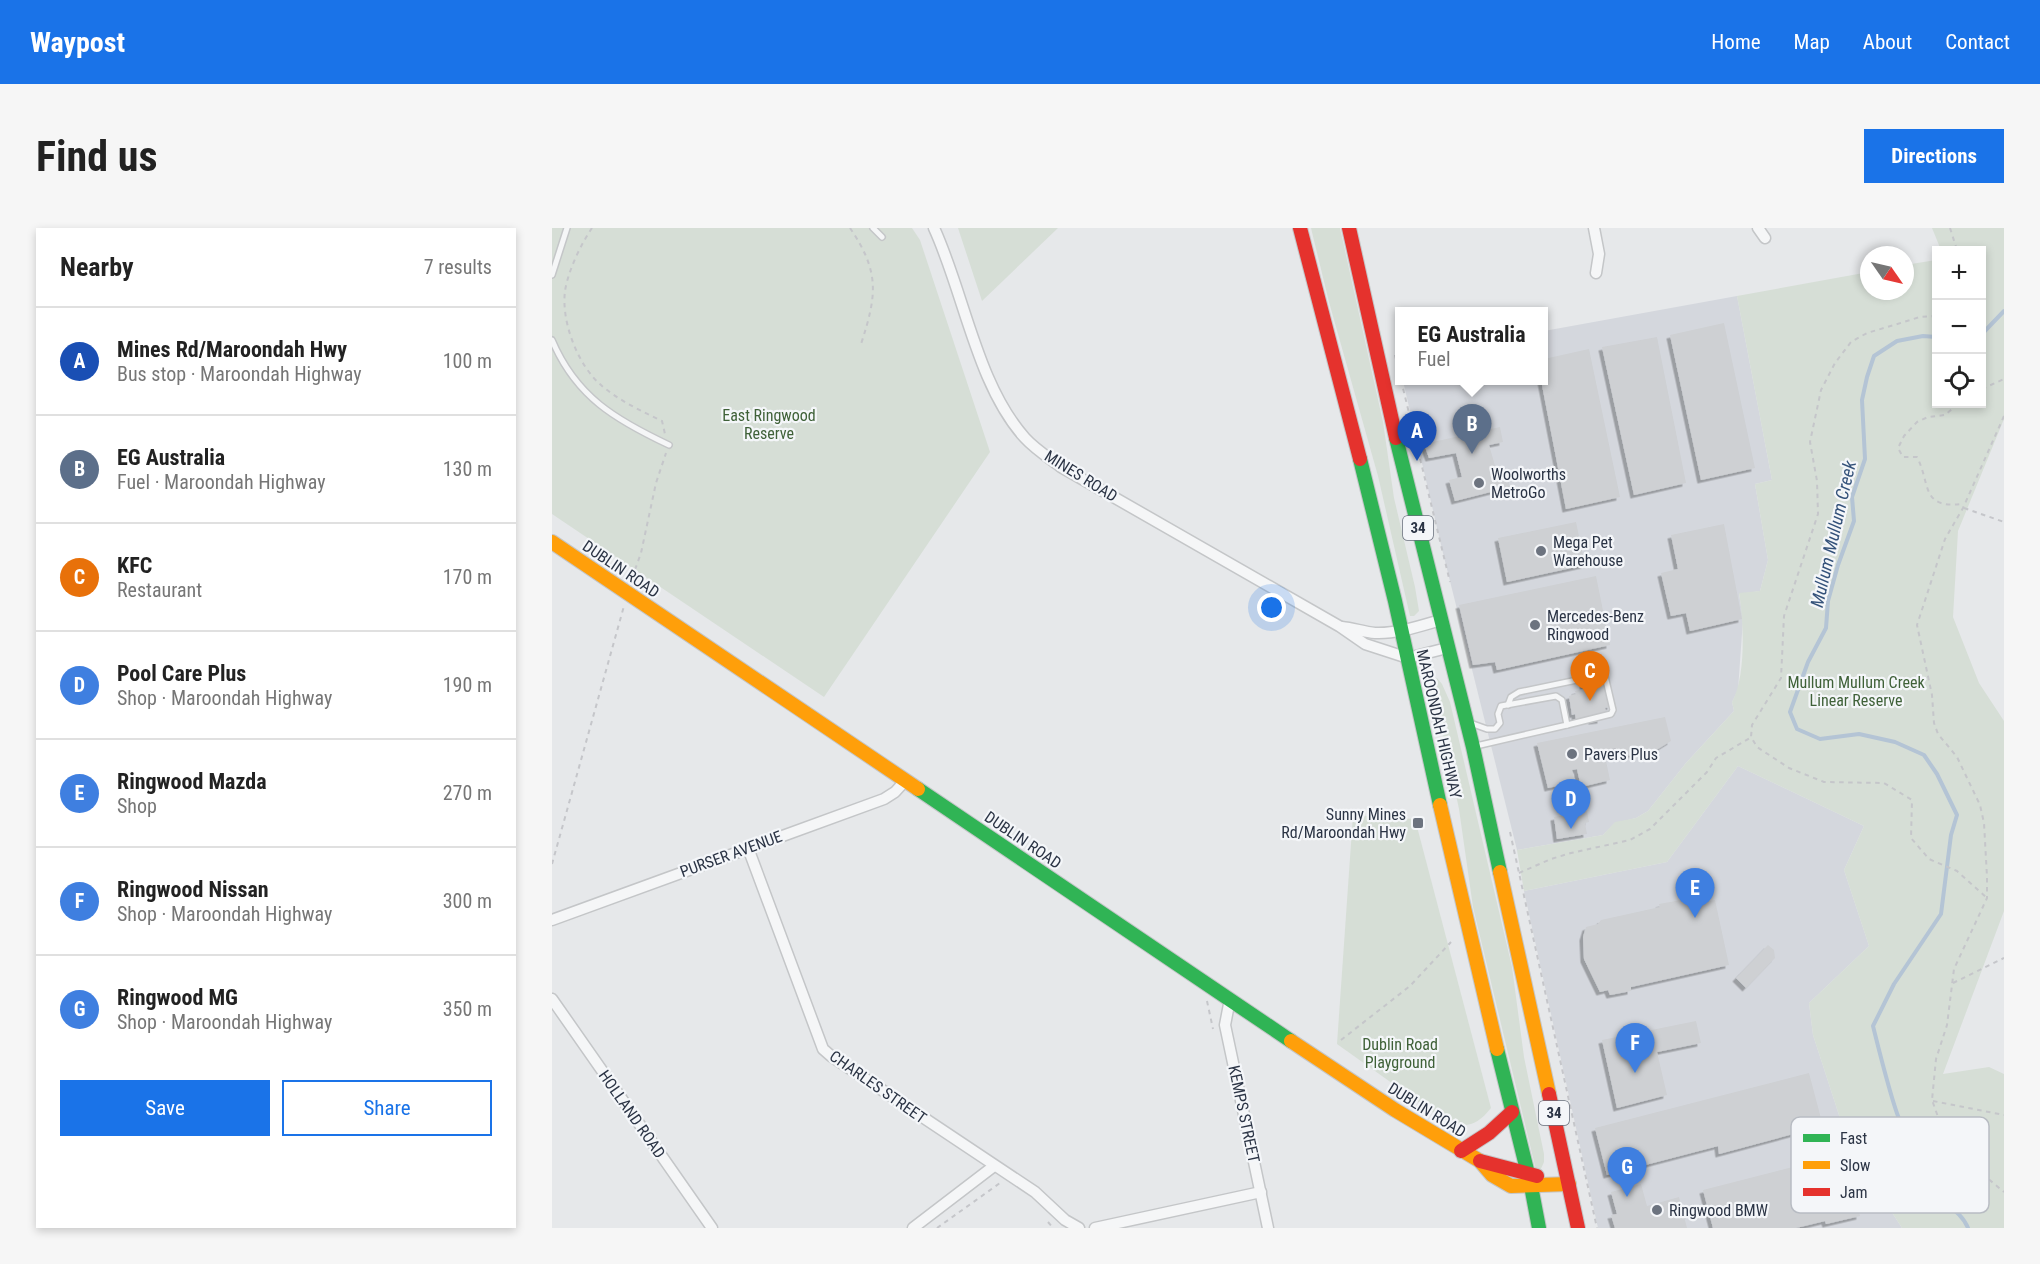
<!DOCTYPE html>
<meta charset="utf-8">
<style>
:root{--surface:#fff;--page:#f6f6f6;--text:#222;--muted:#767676;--line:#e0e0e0;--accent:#1a73e8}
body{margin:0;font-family:"Roboto Condensed",sans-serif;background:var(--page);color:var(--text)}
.controls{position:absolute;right:18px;top:18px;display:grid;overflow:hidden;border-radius:0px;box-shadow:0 3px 9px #0003}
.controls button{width:54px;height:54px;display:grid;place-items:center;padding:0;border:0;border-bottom:2px solid var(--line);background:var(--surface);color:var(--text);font:30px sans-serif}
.compass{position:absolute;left:1308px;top:18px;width:54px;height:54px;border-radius:50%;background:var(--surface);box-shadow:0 3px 9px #0003;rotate:124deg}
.you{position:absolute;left:720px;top:380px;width:21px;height:21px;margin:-15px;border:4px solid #fff;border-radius:50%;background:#1a73e8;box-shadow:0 0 0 9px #1a73e833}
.badge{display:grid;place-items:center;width:39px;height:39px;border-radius:50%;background:var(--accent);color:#fff;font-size:20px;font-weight:700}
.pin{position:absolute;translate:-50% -50px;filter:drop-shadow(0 2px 3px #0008)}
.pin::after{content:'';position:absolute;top:32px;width:21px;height:18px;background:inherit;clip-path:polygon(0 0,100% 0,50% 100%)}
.popup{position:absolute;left:843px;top:79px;width:153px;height:78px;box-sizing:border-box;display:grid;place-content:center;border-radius:0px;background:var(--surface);filter:drop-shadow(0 2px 4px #0005);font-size:20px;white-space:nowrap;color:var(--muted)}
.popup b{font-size:22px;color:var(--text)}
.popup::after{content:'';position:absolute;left:50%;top:100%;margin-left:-12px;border:12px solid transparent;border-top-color:var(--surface)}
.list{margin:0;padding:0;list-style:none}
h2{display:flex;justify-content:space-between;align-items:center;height:78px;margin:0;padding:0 24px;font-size:26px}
h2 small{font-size:20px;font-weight:400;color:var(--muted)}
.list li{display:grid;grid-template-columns:39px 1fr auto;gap:18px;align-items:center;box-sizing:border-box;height:108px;padding:0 24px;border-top:2px solid var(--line)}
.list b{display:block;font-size:22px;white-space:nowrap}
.list p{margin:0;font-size:20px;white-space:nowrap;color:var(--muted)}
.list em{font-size:20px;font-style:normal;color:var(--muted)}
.actions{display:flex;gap:12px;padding:18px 24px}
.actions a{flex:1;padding:14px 0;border:2px solid var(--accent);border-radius:0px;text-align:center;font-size:21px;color:var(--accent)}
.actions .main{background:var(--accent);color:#fff}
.icon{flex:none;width:33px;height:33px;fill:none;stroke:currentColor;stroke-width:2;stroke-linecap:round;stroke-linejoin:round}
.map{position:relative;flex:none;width:1452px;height:1000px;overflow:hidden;border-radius:0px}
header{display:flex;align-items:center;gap:36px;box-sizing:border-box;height:84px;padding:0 30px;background:var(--accent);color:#fff}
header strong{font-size:28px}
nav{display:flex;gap:33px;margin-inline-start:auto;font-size:21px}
.intro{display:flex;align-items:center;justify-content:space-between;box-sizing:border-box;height:144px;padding:0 36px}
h1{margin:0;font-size:42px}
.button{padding:15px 27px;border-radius:0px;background:var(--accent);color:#fff;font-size:21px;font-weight:700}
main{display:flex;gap:36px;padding:0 36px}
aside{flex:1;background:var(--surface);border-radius:0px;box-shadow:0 3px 9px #0003}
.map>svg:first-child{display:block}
</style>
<header>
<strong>Waypost</strong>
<nav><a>Home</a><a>Map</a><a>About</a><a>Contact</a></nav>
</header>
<div class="intro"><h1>Find us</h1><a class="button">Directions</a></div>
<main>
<aside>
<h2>Nearby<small>7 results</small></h2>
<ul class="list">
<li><span class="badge" style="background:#1a4fb4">A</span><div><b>Mines Rd/Maroondah Hwy</b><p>Bus stop · Maroondah Highway</p></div><em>100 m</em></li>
<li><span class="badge" style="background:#5c6f8a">B</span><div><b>EG Australia</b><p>Fuel · Maroondah Highway</p></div><em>130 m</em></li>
<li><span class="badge" style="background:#e8710a">C</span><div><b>KFC</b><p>Restaurant</p></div><em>170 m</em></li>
<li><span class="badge" style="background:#3f7fe0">D</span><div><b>Pool Care Plus</b><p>Shop · Maroondah Highway</p></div><em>190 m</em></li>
<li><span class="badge" style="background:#3f7fe0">E</span><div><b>Ringwood Mazda</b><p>Shop</p></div><em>270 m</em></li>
<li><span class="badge" style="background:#3f7fe0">F</span><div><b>Ringwood Nissan</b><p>Shop · Maroondah Highway</p></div><em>300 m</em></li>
<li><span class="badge" style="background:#3f7fe0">G</span><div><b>Ringwood MG</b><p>Shop · Maroondah Highway</p></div><em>350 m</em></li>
</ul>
<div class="actions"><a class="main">Save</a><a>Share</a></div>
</aside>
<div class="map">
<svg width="1452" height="1000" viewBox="0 0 1452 1000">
<defs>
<filter id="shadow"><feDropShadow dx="-3.5" dy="3.5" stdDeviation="0" flood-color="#0004"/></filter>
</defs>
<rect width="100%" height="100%" fill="#e6e8ea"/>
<g fill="#d4d7dd">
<polygon points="1185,68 1220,252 1203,256 1216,332 1208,363 1187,366 1191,391 1186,462 1180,474 1182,483 1134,535 1096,583 1084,590 1063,595 1051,607 965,622 890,321 851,153 992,152 992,103"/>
<polygon points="1186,538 1312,598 1292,642 1317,718 1257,775 1261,807 1297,918 1350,1000 1046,1000 972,663 1115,634"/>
</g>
<g fill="#d6ded6">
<polygon points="0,0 360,0 368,12 438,224 272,469 0,286"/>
<polygon points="406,0 506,0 430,73"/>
<polygon points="759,0 788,0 831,194 842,270 863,359 867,383 862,388 858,388 826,248 777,74"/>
<path d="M1380,0H1452V191L1406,303L1401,389L1427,455L1452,493V683L1391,846L1437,839L1452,846V1000H1350L1297,918L1261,807L1257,775L1317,718L1292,642L1312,598L1186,538L1115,634L972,663L965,622L1051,607L1063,594L1084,590L1096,583L1134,535L1182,483L1180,474C1194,449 1192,394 1187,365L1208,363L1216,332L1203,256L1220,252L1185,68L1317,44V63H1353V37L1384,32V176H1430V22H1389Z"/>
<polygon points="885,450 890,456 898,474 960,739 972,829 992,926 992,934 988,943 984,942 921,679 907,581 880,454"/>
<path d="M801,587L863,591L939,880C923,900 911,901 889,890L785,816Z"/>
</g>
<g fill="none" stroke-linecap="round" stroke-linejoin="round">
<g stroke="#b4c4d5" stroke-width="4">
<polyline points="1430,106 1452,83"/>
<path d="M1384,109L1371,108L1345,113L1322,128L1315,149L1310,172L1313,231L1300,269L1302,293L1286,337L1276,373L1274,400L1256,434L1238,484L1245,501L1268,511L1307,506L1343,514L1372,527L1385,546L1405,587L1399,607L1389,686L1342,756L1321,798C1335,854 1348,910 1379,960C1389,975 1409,982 1416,1000"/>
</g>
</g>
<g fill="#ced0d3" filter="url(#shadow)">
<polygon points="1172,95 1203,240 1149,252 1118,107"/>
<polygon points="1105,109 1134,255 1082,267 1050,119"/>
<polygon points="1037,121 1068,269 1014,281 989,152 992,152 992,131"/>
<polygon points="948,199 951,214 937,217 944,241 953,240 958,259 903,273 897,252 910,249 904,225 877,230 872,216"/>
<polygon points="1024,294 1033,337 955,354 946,310"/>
<polygon points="1172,296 1190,391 1138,403 1134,385 1119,388 1109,345 1126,341 1119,307"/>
<polygon points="1044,348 1058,417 945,442 943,434 921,437 907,377"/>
<polygon points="1046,452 1048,458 1055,457 1059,478 1053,480 1054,484 1048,485 1049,492 1040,493 1039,490 1024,492 1023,486 1020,487 1017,468 1024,466 1023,463 1032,461 1031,455"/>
<polygon points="1113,489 1119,513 1106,521 1065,530 1064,520 1052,523 1058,552 1029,559 1025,541 1020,542 1023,554 996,560 985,515"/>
<polygon points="1035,583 1037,594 1033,595 1035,606 1005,611 1002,589"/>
<polygon points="1152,668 1154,674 1163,672 1177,737 1079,759 1079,763 1058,767 1056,762 1048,764 1032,731 1031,709 1034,699 1046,696 1049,692 1108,679 1107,676"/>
<polygon points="1216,717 1222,722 1223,730 1194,760 1184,750"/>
<polygon points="1144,793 1149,815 1105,824 1115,867 1065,880 1050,812"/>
<polygon points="1257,845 1271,898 1167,926 1166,918 1055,947 1043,900"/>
<polygon points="1288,927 1296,938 1308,988 1274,996 1273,993 1244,1000 1161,1000 1151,962"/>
<polygon points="1089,956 1095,978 1127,969 1135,1000 1063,1000 1059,987 1065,986 1059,964"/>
</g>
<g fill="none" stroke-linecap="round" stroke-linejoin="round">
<g stroke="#c4c6c8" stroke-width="8">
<g id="lane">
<polyline points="321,0 330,9"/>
<polyline points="0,47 15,0"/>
<path d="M0,112C24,169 64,192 117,217"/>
<polyline points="956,477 959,469 967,464 1049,447 1053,448 1061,482 1059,486 1015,497"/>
<polyline points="921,496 935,501 943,501 948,495 946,486 949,478 1004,468 1010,472 1015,497 924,518"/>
</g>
</g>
<g stroke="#c4c6c8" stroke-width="13">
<g id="street">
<path d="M382,0C412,65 425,157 473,210C483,221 497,230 509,239L787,398L813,416L856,430L895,420"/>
<polyline points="1042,0 1047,26 1044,45"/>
<polyline points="1206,0 1213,10"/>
<path d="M790,399C801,400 812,404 823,405C845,406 868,398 889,392"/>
<polyline points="196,620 271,821 279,828 483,964 513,992 527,1000"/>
<polyline points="0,692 332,571 343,564 353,553"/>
<polyline points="0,771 160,1000"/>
<polyline points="678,771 673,797 716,1000"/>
<polyline points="361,1000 442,938"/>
<polyline points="543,1000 709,964"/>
</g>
</g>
<g stroke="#c4c6c8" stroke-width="16">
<g id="fast">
<polyline points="844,210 921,519 948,644"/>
<polyline points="808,231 843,373 888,577"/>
<polyline points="366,561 739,813"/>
<polyline points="945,821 979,958 987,1000"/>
</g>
</g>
<g stroke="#c4c6c8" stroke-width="16">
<g id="slow">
<polyline points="0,314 366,561"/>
<polyline points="888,577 945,821"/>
<polyline points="948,644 997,866"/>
<polyline points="739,813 843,882 928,933 940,947 959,958 1017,956"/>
</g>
</g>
<g stroke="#c4c6c8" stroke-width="16">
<g id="jam">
<polyline points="748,0 808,231"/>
<polyline points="797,0 844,210"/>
<polyline points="997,866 1026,1000"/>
<polyline points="909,923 937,905 960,884"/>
<polyline points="928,933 985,948"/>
</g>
</g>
<g stroke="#c5c6ca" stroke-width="2" stroke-dasharray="4.5 4.5" stroke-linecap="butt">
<path d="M40,0C29,16 16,43 13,63C9,94 26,138 50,158C68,173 89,183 110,193L113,206"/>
<path d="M298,0C328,44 325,67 309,116"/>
<polyline points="1398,0 1405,22"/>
<polyline points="1384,88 1368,89 1342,97 1315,105 1299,114 1283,135 1269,162 1258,214 1265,253 1266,286 1232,388 1229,450 1200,497 1199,509 1205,519 1237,540 1272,554 1332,555 1360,572 1359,610 1377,631 1405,643 1435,670"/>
<polyline points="843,127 848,148"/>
<polyline points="849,152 898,354"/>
<polyline points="1430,161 1452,151"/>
<path d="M1406,176L1393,187L1376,189L1365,194L1352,208L1346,220L1351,229H1365C1379,256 1368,281 1411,276"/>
<polyline points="1452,188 1411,280 1393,311 1365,397 1380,467 1382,495 1386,506 1405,529 1428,577 1432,595 1435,649 1435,670 1402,741 1395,797 1384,831 1380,872 1396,917 1452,964"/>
<polyline points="1412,280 1452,294"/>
<polyline points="80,350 89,325 104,255 114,225"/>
<polyline points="958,604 1045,1000"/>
<polyline points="0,636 72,378"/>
<polyline points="967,645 999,631 1019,625 1078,612 1098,601 1155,544 1164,530 1198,510"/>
<polyline points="1401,755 1452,730"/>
<polyline points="655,773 661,801"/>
<polyline points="789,812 858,758 899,714"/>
<polyline points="1381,873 1452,887"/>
<polyline points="496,994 501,1000"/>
<polyline points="385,1000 448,955"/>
</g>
<use href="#lane" stroke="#f5f6f7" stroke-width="5"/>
<use href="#street" stroke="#f5f6f7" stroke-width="10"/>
<use href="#fast" stroke="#30b455" stroke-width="14"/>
<use href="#slow" stroke="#ff9f0a" stroke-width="14"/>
<use href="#jam" stroke="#e5322d" stroke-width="14"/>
</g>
<g fill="#6c737f" stroke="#f4f6f9" stroke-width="2">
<circle cx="927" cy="255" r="6"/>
<circle cx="989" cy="323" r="6"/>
<circle cx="983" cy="397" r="6"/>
<circle cx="1020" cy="526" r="6"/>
<rect x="860" y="589" width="12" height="12" rx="3"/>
<circle cx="1105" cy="982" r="6"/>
</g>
<g text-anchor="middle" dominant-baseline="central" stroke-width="4.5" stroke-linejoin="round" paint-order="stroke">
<g fill="#f4f6f9" stroke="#676e7b" stroke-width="1.5">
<rect x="851" y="288" width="30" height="24" rx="4.5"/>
<rect x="987" y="873" width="30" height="24" rx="4.5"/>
</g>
<g font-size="15" font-weight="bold" fill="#2b3445">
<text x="866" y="300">34</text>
<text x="1002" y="885">34</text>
</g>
<g font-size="16" fill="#3f6138" stroke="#f4f6f9">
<text x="217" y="187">East Ringwood<tspan x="217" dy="18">Reserve</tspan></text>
<text x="1304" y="454">Mullum Mullum Creek<tspan x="1304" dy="18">Linear Reserve</tspan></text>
<text x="848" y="816">Dublin Road<tspan x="848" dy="18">Playground</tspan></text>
</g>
<g font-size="16" fill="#2b3445" stroke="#f4f6f9" text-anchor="start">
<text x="939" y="246">Woolworths<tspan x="939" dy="18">MetroGo</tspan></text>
<text x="1001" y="314">Mega Pet<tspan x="1001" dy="18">Warehouse</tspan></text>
<text x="995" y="388">Mercedes-Benz<tspan x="995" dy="18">Ringwood</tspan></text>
<text x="1032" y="526">Pavers Plus</text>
<text x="854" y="586" text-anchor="end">Sunny Mines<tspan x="854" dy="18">Rd/Maroondah Hwy</tspan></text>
<text x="1117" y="982">Ringwood BMW</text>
</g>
<g font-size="16" fill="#2b3445" stroke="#f4f6f9">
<text transform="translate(529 248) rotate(32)">MINES ROAD</text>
<text transform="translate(69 341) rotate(34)">DUBLIN ROAD</text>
<text transform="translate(887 496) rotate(77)">MAROONDAH HIGHWAY</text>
<text transform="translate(471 612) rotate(34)">DUBLIN ROAD</text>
<text transform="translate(179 626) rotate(-20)">PURSER AVENUE</text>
<text transform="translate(326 859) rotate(35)">CHARLES STREET</text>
<text transform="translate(875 882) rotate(32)">DUBLIN ROAD</text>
<text transform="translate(80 886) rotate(55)">HOLLAND ROAD</text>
<text transform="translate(692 886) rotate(78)">KEMPS STREET</text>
</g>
<g font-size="18" font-style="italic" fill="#34527a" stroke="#f4f6f9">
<text transform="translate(1281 306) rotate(-77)">Mullum Mullum Creek</text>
</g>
</g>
<rect x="1239" y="889" width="198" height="96" rx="9" fill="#f4f6f9" stroke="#b8bcc3" stroke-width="1.5"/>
<rect x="1251" y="906" width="27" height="8" fill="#30b455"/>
<rect x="1251" y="933" width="27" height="8" fill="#ff9f0a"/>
<rect x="1251" y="960" width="27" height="8" fill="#e5322d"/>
<g font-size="16" fill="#2b3445">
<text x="1288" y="916">Fast</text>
<text x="1288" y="943">Slow</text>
<text x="1288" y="970">Jam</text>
</g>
</svg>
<div class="controls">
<button>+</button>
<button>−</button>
<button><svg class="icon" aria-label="locate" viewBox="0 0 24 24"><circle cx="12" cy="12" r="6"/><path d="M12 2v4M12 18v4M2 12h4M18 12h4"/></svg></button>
</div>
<svg class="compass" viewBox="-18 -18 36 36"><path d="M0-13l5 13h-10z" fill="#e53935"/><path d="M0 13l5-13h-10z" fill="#767676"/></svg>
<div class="you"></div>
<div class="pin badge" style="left:865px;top:233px;background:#1a4fb4">A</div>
<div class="pin badge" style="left:920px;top:226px;background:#5c6f8a">B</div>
<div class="popup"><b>EG Australia</b>Fuel</div>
<div class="pin badge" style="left:1038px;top:473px;background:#e8710a">C</div>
<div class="pin badge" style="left:1019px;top:601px;background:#3f7fe0">D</div>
<div class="pin badge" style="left:1143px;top:690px;background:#3f7fe0">E</div>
<div class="pin badge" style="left:1083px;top:845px;background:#3f7fe0">F</div>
<div class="pin badge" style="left:1075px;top:969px;background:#3f7fe0">G</div>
</div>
</main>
